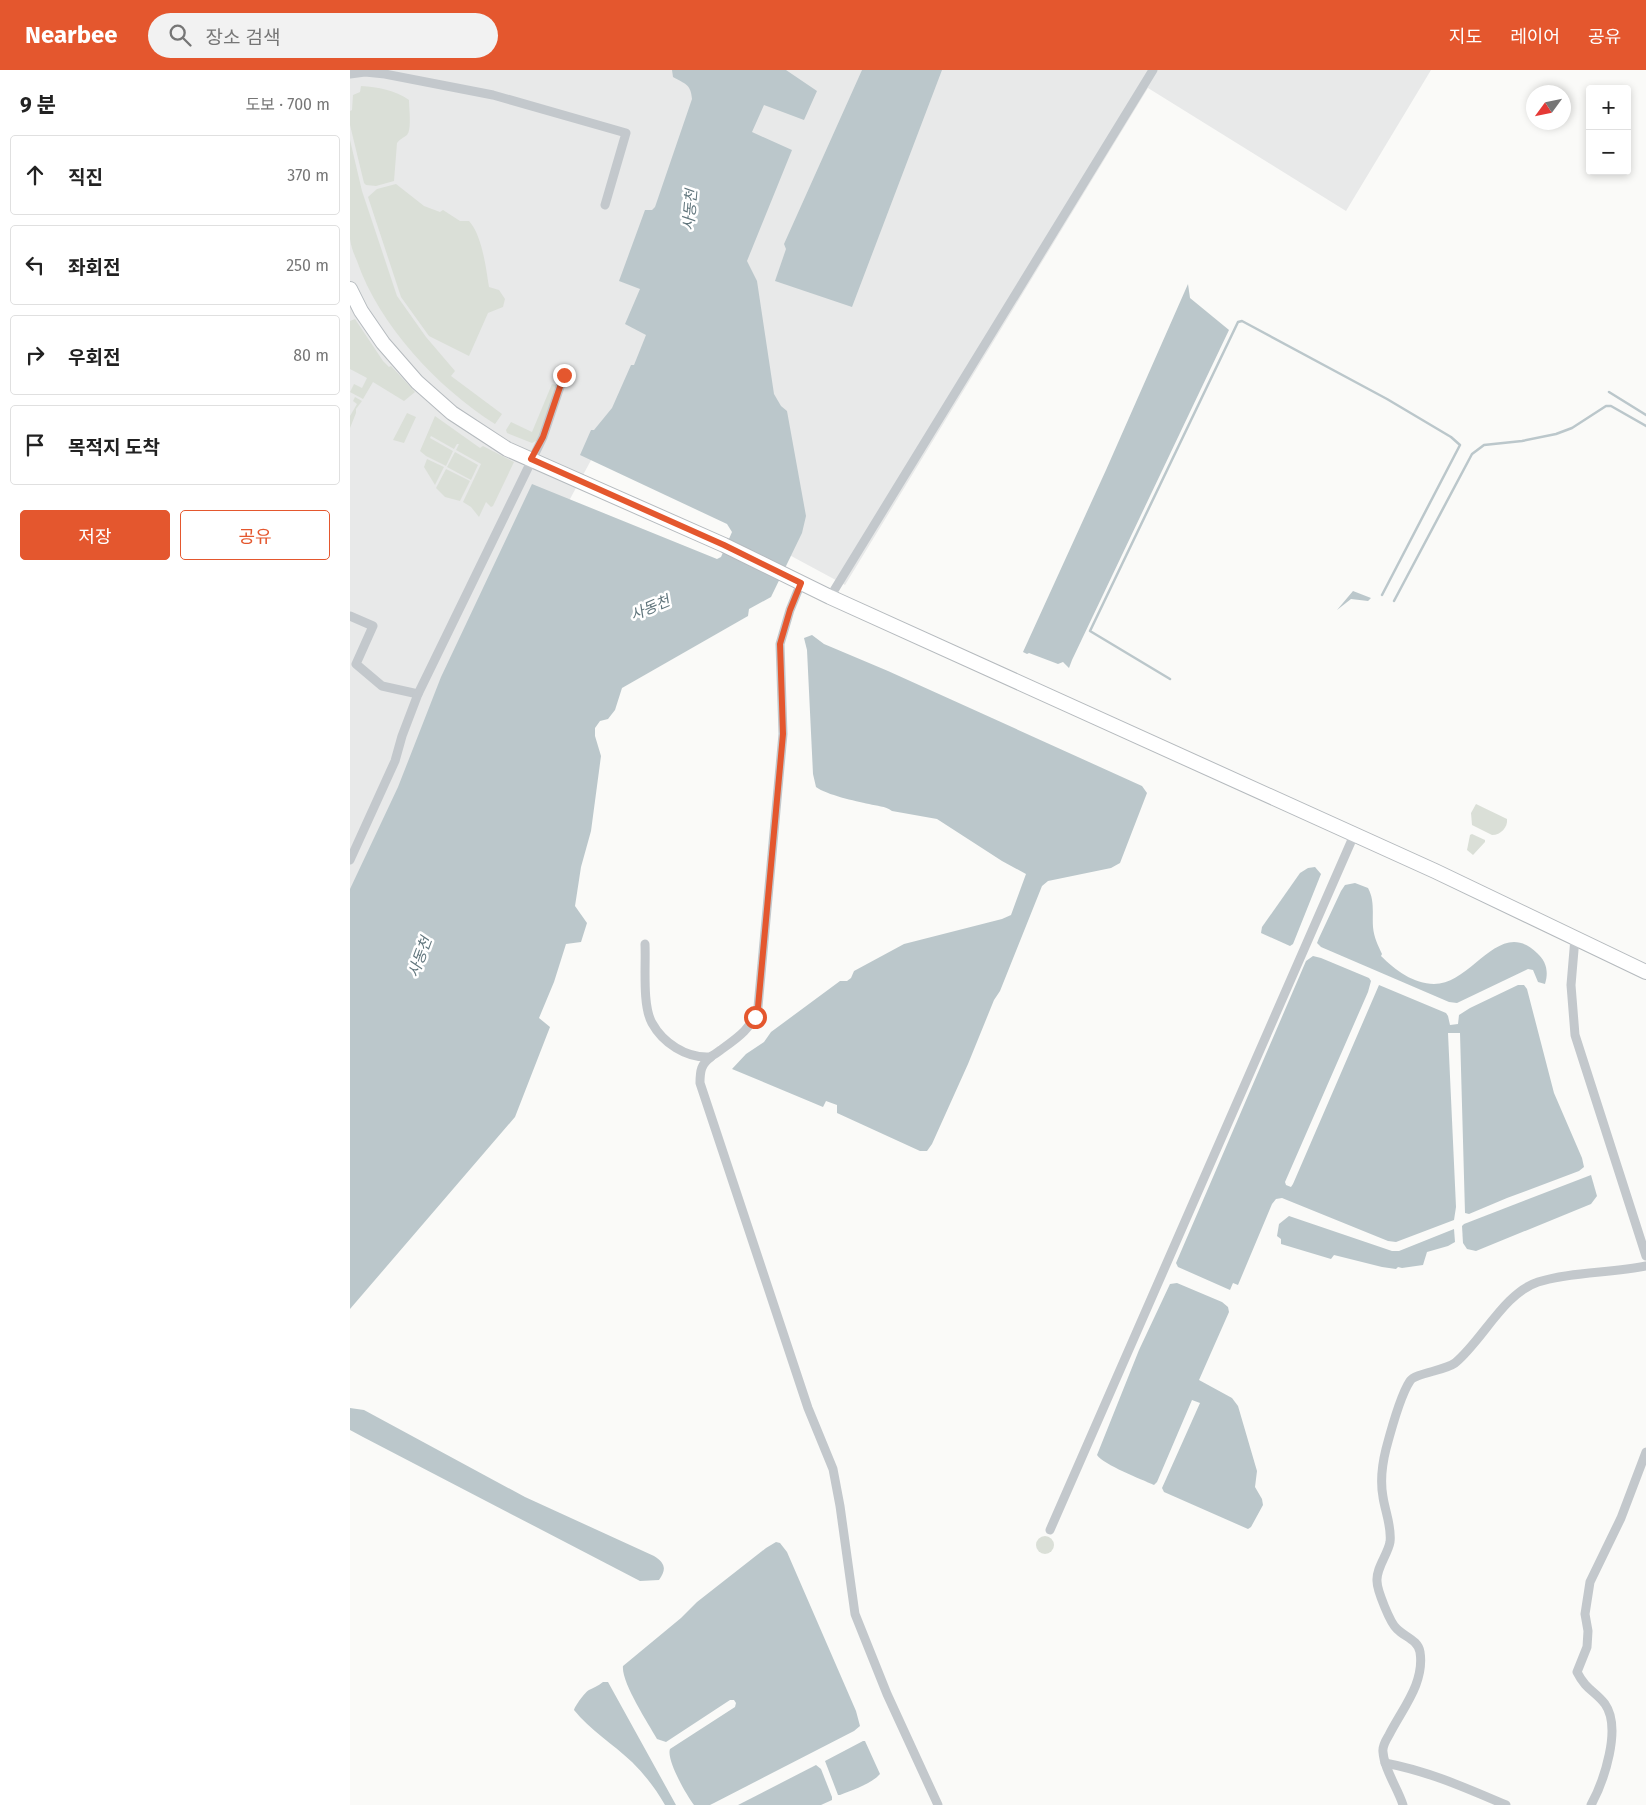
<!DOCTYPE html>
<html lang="ko">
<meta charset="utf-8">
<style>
:root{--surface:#fff;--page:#f2f2f2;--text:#222;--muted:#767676;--line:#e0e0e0;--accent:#e4572e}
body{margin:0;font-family:"Fira Sans","Noto Sans KR",sans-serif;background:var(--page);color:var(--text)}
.controls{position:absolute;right:15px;top:15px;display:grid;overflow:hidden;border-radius:5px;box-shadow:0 2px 8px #0003}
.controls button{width:45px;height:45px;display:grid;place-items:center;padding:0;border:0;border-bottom:1px solid var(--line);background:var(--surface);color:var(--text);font:25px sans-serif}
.compass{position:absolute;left:1176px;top:15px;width:45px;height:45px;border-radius:50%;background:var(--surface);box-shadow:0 2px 8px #0003;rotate:237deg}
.stop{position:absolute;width:15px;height:15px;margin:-11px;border:4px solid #e4572e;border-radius:50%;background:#fff}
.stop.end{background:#e4572e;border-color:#fff;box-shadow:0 1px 5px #0008}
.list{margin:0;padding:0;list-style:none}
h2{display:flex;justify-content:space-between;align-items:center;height:65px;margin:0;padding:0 20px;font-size:21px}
h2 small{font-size:16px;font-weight:400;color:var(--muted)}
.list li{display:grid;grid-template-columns:32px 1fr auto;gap:15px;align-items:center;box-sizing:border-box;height:80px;margin:0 10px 10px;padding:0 10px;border:1px solid var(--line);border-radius:5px}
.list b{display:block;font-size:19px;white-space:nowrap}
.list em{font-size:16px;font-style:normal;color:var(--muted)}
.actions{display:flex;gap:10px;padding:15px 20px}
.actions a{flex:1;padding:11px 0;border:1px solid var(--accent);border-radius:5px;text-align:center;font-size:18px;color:var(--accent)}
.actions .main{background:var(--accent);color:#fff}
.icon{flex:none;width:28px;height:28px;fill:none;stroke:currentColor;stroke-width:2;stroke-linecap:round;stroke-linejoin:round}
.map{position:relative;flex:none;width:1296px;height:1735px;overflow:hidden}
header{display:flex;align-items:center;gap:30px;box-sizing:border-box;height:70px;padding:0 25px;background:var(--accent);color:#fff}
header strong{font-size:24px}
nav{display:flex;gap:28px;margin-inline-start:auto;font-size:18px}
.search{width:350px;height:45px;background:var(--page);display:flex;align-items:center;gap:12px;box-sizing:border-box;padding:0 18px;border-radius:28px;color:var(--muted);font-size:19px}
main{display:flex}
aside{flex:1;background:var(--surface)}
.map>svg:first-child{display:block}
</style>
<header>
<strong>Nearbee</strong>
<div class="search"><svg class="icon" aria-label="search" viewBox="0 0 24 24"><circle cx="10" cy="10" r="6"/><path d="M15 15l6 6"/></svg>장소 검색</div>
<nav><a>지도</a><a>레이어</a><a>공유</a></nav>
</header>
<main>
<aside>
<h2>9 분<small>도보 · 700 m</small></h2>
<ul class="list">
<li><svg class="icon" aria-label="ahead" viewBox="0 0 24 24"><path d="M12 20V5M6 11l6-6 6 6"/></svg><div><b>직진</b></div><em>370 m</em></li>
<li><svg class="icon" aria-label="left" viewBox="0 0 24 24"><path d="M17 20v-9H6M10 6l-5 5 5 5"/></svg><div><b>좌회전</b></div><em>250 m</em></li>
<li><svg class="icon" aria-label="right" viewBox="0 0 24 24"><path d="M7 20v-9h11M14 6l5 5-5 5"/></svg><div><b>우회전</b></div><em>80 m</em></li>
<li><svg class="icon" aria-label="arrive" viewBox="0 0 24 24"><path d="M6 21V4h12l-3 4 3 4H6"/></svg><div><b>목적지 도착</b></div></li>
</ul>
<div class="actions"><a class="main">저장</a><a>공유</a></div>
</aside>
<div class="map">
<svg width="1296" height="1735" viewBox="0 0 1296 1735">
<rect width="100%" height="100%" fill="#fafaf8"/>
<polygon fill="#e8e9e9" points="0,0 1081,0 996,141 798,18 495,515 246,381 0,835"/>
<g fill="#dadfd7">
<path d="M11,16C28,17 45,20 59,30C59,38 62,60 57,65C53,68 50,69 47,73L44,111L26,116L16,115L14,113L0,55V41L2,40L3,25L10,22Z"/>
<path d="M0,70L12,121L47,226L76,267L105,301L101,306L152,344L145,354C88,318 29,255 7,191C4,184 1,177 0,169C0,159 0,149 0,139C0,116 0,93 0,70Z"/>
<path d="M46,114L74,136L90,142L93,140L110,151H119C132,165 136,198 139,217L149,220L155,229L153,237L138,243L119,286L79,266L51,227L18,127L27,119Z"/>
<polygon points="5,249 33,291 39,297 41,296 65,322 54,331 23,312 13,329 0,322 4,314 12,318 17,308 0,299 0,251"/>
<polygon points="202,314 206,315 205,325 188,370 182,373 157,363 156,360 161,352 182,362"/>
<polygon points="5,327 12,331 6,339 6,343 0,358 0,346 7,334 3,331"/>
<polygon points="57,343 66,347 54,373 43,370"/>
<polygon points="85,346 130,378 133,376 164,392 143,436 141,437 136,432 129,447 121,437 113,432 131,394 106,380 109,374 107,374 104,379 81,366 80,368 103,381 96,396 76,386 70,381"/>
<polygon points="105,382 128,395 121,410 97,397"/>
<polygon points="77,389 94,397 85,415 74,397"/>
<polygon points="96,399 120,411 110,431 95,427 86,418"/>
<path d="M1126,734L1157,749C1158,757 1151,765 1142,765L1122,755L1121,743Z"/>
<polygon points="1122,764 1135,770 1135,772 1123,785 1117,780 1120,765"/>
<circle cx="695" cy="1475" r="9"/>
</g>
<g fill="#bbc7cb">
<path d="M322,0H436L467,21L454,50L414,35L402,62L442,80L397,191L407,211L424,324L431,336L437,341L456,446L452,463L421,527L399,539L398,546L272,618L265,640L258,649L250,651L245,658V666L251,686L241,761L231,797L225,836L237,853L231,872L216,874L204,912L189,948L200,957L165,1047L0,1239V819L48,717L91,607L182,414L367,489L371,487L382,462L377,454L230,385L241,360H244L262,338L281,295H284L296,265L275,254L290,219L269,211L295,140H302L305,137L342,29C341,14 335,14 323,7Z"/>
<polygon points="512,0 592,0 502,237 425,211 436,179 434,174"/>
<polygon points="838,214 840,228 879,260 722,590 719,598 713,592 708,594 679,583 677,584 673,582 756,400"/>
<polygon points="1003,521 1021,528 1018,531 1001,529 987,540"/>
<path d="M462,565L474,574L538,601L792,716L797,723L770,793L761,798L698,811L692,816L650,921L644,930L618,994L582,1074L577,1081H570L487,1043V1035L476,1031L473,1037L382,999L396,984L414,972L421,962L490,911H497L501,908L504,901L554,874L652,849L661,845L676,804L652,791L587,749L542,741C535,736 527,736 519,734C505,731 477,725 466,717L463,704L457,580L454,568Z"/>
<polygon points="965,797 971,804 943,874 940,876 911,863 912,857 950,803 958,798"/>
<path d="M1005,813L1018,818C1025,831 1022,843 1023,857C1024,868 1028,875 1032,884L1031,886C1045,900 1064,914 1084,914C1123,914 1149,846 1187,883C1196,891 1199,901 1195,914L1188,912L1183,900L1178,899L1107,933L1099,932L971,877L967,873L969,868L991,821L995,815Z"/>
<polygon points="963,886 971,888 1019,908 1021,911 1018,922 935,1112 936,1115 941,1117 943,1114 1029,915 1096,943 1098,946 1100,955 1108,954 1109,945 1120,938 1168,915 1174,915 1177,919 1204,1023 1232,1088 1234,1097 1229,1101 1157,1128 1119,1144 1115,1143 1110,963 1098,963 1106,1137 1104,1150 1046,1172 1038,1171 932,1128 926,1129 922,1134 888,1215 883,1213 880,1220 828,1197 826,1193 956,891"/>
<polygon points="1241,1105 1247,1126 1241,1134 1126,1181 1117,1179 1113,1173 1112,1156 1114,1154"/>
<polygon points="939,1146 1042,1181 1049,1181 1104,1159 1105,1172 1098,1176 1077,1182 1073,1195 1052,1198 1048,1197 1046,1199 1032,1197 984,1185 981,1189 931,1174 931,1169 927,1166 929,1154"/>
<path d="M827,1213L872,1232L878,1237L879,1242L849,1310L882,1328L888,1336L907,1401L905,1417L912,1429L913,1435L901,1457L898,1459L814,1422L812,1418L850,1333L842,1330L807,1412L804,1415C791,1409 754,1395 747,1385L789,1280L820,1214Z"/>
<path d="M0,1338L14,1340L175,1427L304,1486C315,1493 317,1499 309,1510L290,1511L13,1367L0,1360Z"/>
<path d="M426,1472L430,1473L437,1482L506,1641L510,1656L504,1661L364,1733L360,1735H344C337,1726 316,1690 320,1679L385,1637L386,1633L384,1630H380L316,1672L307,1669C298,1653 271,1612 273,1596L331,1548L347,1532L416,1478Z"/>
<path d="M253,1612H258L326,1735H315C306,1719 295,1705 282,1692C263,1674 240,1660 224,1640C225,1636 235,1622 239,1620C243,1618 248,1616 253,1612Z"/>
<path d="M513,1671H515L530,1704C521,1714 503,1720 490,1725H488L475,1691Z"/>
<polygon points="466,1695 471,1699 482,1727 482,1730 471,1735 388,1735"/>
</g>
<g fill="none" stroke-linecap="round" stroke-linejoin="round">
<g stroke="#bbc7cb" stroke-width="2.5">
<polyline points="1259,322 1296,345"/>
<polyline points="1044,531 1122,384 1134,375 1172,371 1206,364 1222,358 1256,336 1261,336 1296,356"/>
<polyline points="820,609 740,561 888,252 892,251 1037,329 1101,367 1110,375 1032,525"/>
</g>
<g stroke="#b5babe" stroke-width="16">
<polyline id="primary" points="0,219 11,241 33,273 67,312 102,343 157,379 374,475 480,527 1085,801 1296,902"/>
</g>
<g stroke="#c3c8cc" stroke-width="9">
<polyline points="0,4 15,2 35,4 143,25 276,63 255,135"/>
<polyline points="480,527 803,0"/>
<polyline points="0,546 23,556 6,594 32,616 68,624"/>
<polyline points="0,790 45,691 52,666 68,624 193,367 214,305"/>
<polyline points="1225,868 1221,915 1225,965 1296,1186"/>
<path d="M295,874C296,896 292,935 302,953C313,973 336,988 359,987C363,986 368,982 372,979C389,967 402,958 408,937L433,664L430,574L440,540L451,513"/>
<path d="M361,987C351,994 350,1001 350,1013L458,1338L483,1399L490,1436L505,1544L537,1624L588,1735"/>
<polyline points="700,1460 1004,765"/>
<path d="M1035,1693C1078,1701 1116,1718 1156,1735"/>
<path d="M1053,1735C1048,1719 1034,1699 1033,1682C1032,1676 1036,1670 1039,1665C1052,1639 1075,1613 1070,1582C1068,1570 1055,1567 1047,1559C1040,1553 1027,1520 1027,1511C1026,1498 1038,1484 1040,1472C1042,1457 1035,1441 1033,1427C1030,1411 1032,1395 1036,1379C1041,1360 1050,1326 1060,1311C1065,1303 1094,1301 1105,1293C1132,1271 1154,1223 1188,1212C1219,1202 1262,1203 1296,1196"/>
<path d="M1241,1735C1254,1711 1272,1658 1255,1634C1245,1621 1236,1620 1227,1602L1237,1577L1238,1561L1235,1544L1240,1512L1271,1448L1296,1382"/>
</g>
<use href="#primary" stroke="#fff" stroke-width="14"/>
</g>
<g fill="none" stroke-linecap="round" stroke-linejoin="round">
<polyline stroke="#e4572e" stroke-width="6" points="214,305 193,367 181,389 374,475 451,513 440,540 430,574 433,664 408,937 405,947"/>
</g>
<g text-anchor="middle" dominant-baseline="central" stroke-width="5" stroke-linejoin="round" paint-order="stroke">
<g font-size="15" font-style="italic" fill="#60757c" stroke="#fff">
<text transform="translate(340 140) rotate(-85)">사동천</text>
<text transform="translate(300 538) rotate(-23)">사동천</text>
<text transform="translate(70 887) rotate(-70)">사동천</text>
</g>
</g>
</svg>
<div class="controls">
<button>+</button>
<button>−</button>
</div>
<svg class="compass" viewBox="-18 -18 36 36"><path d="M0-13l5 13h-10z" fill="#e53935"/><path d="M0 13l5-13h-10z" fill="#767676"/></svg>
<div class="stop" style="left:405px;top:947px"></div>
<div class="stop end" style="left:214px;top:305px"></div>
</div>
</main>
